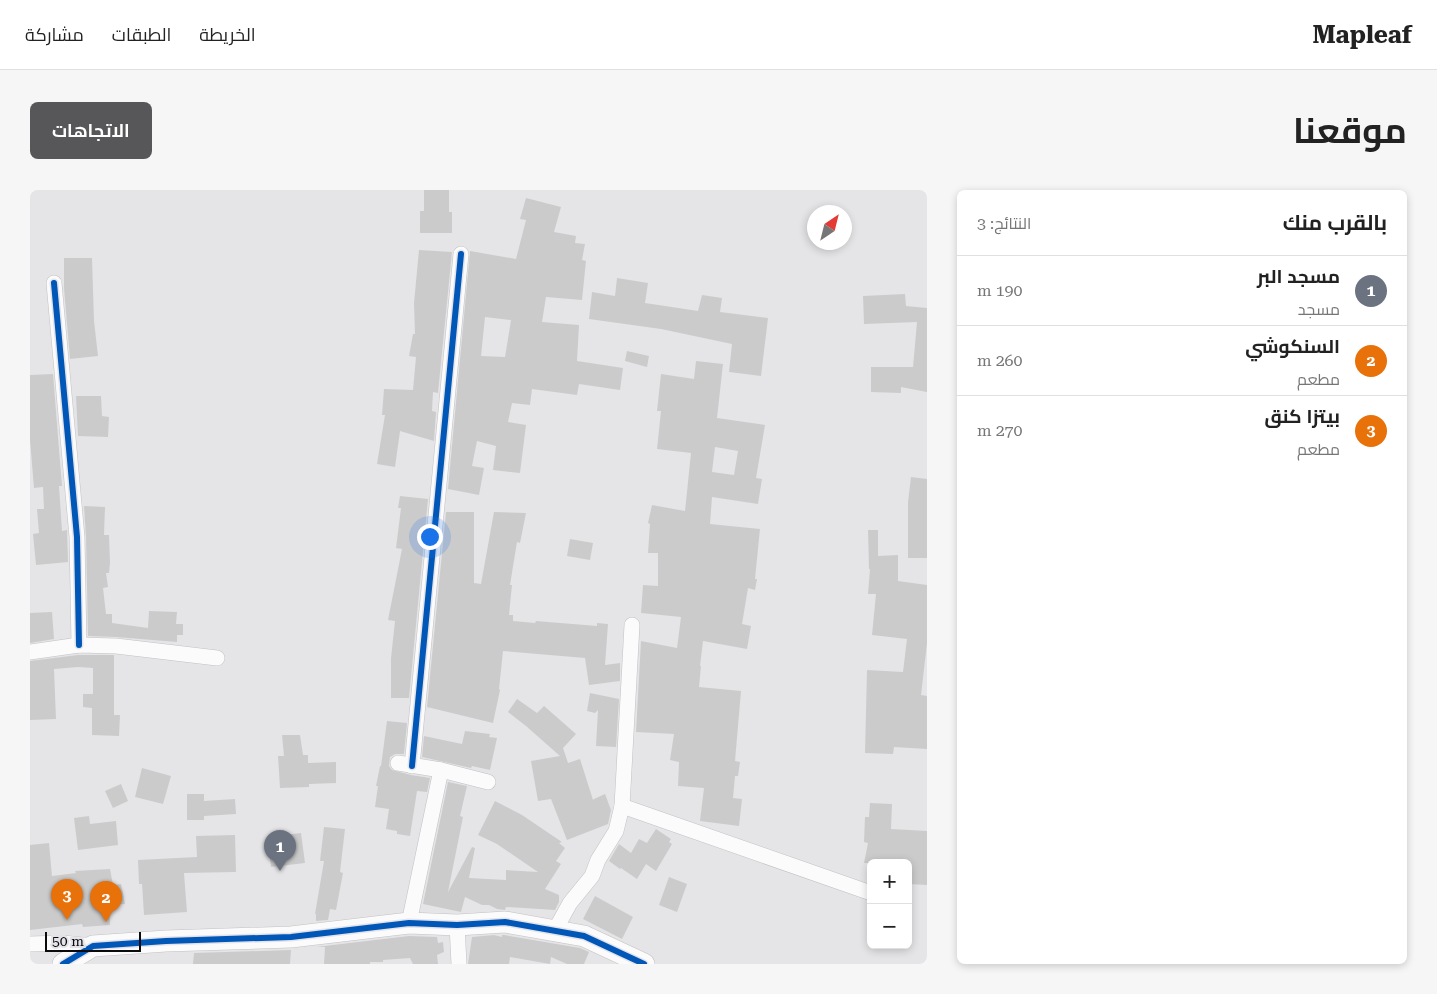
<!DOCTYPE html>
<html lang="ar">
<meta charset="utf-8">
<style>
:root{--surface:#fff;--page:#f6f6f6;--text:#222;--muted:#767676;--line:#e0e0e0;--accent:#575759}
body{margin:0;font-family:"Roboto Serif",Cairo,serif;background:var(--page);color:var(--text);direction:rtl}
.controls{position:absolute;right:15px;bottom:15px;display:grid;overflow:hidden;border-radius:8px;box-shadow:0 2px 8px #0003}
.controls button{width:45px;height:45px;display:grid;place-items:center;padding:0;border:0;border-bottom:1px solid var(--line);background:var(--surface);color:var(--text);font:25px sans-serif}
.compass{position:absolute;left:777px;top:15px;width:45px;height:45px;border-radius:50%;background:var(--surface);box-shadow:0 2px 8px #0003;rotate:35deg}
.scale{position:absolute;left:15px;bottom:12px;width:96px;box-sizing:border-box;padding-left:5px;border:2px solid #0b0b0d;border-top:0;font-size:14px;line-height:18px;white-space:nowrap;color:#0b0b0d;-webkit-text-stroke:4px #e4e3e8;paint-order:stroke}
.you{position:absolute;left:399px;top:346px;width:18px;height:18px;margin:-12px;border:4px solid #fff;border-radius:50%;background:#1a73e8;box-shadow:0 0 0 8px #1a73e833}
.badge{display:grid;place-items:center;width:32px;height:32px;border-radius:50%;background:var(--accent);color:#fff;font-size:16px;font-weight:700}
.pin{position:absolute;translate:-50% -41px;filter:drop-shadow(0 1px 2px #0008)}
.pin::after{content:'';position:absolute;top:26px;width:18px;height:15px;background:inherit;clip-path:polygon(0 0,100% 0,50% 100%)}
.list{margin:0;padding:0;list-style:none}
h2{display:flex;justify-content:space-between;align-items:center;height:65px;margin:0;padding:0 20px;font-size:21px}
h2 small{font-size:16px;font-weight:400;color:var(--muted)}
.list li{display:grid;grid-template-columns:32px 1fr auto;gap:15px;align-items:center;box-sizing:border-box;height:70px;padding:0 20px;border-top:1px solid var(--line)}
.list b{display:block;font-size:19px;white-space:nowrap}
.list p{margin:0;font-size:16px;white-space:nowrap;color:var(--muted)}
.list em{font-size:16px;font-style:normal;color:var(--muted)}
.map{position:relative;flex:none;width:897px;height:774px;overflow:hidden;direction:ltr;border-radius:8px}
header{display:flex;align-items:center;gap:30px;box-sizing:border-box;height:70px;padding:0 25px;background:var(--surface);border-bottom:1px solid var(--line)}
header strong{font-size:24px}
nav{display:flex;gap:28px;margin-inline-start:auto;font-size:18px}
.intro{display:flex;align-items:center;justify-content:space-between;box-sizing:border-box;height:120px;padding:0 30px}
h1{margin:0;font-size:35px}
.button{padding:12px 22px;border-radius:8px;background:var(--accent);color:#fff;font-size:18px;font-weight:700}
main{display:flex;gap:30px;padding:0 30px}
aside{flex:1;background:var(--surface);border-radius:8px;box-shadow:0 2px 8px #0003}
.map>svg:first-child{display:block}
</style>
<header>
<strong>Mapleaf</strong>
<nav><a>الخريطة</a><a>الطبقات</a><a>مشاركة</a></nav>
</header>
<div class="intro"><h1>موقعنا</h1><a class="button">الاتجاهات</a></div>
<main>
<aside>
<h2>بالقرب منك<small>النتائج: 3</small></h2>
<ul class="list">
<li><span class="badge" style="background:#6b7280">1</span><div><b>مسجد البر</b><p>مسجد</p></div><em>190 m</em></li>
<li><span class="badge" style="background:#e8710a">2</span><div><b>السنكوشي</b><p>مطعم</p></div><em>260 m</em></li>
<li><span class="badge" style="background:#e8710a">3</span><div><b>بيتزا كنق</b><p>مطعم</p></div><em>270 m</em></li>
</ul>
</aside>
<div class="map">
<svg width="897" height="774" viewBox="0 0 897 774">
<rect width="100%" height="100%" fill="#e5e4e7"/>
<g fill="#cccbcc" fill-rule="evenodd">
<polygon points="394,0 419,0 419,22 422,22 422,43 390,43 390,21 394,21"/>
<path d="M496,8L531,17L524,42L546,46L545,53L555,54L552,70L556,71L552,110L516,107L512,132L549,135L547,171L593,178L590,200L549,194L547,205L502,199L500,215L482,213L478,232L496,235L490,283L463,280L466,256L447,251L442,276L454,278L449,305L418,299L440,61L486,69L496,30L490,29ZM455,127L481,130L475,167L451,166Z"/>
<polygon points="389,60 422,62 408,203 403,202 402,221 406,222 404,251 370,241 365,277 347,274 355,225 352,225 354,199 383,200 386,167 379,166 383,144 385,144 384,113"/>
<polygon points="34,68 62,68 64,131 68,166 40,169 34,98"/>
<polygon points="587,88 618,93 615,113 668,121 672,105 692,108 690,122 738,128 731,186 699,182 702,154 631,139 559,129 562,102 585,106"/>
<polygon points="875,104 876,116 897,118 897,202 871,197 871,203 841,202 841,177 883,177 887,132 834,134 833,106"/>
<polygon points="597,161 619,166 617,177 595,171"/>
<path d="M666,171L693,174L687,228L735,235L726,288L732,289L728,314L682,307L680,334L730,339L725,389H727L725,400L718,398L712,434L721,436L717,459L673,451L670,476H671L669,497L711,501L705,571L710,572L708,586H705L703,608L712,609L709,636L670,631L674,598L648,596L649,572L640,570L644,544L606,542L611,451L647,458L651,427L611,423L613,395L628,396V363H618L620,334L618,333L622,315L655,321L661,263L627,259L631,221H627L631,184L664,189ZM685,257L708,261L704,285L682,282Z"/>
<polygon points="23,184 32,296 29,296 32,341 37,340 38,372 6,375 3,344 9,343 7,319 14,319 13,297 4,298 0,250 0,185"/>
<polygon points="46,206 71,206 72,226 79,227 78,247 48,246"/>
<polygon points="881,287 897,289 897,368 878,368 878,312"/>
<polygon points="370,306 398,309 379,508 361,508 361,468 365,431 358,430 372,359 366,358 371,318 368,318"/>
<polygon points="54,316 75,317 74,345 79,345 80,373 79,383 76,383 78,397 73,398 76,424 82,424 82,433 118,438 119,421 147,422 146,434 153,434 153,445 147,445 147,452 86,447 58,446 56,347"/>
<polygon points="416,322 444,322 444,393 451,394 464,322 496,323 490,353 487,352 480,395 482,395 479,425 483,425 483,431 505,433 506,431 567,436 567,433 578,434 575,475 590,473 590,491 559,495 555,468 473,461 469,499 470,500 463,533 397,517"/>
<polygon points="838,340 848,340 848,366 868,365 868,391 897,395 897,453 891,505 897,506 897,559 864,557 863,564 835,563 837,480 873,482 877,449 842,445 846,404 838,404 840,379 839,379"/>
<polygon points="540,349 563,353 560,370 537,366"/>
<polygon points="22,422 24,449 0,453 0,423"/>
<polygon points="48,465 84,465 84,525 90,525 89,546 62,545 62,518 53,517 53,504 63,504 63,478 48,477 24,479 26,529 0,530 0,471"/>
<polygon points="560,503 589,509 586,557 566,556 568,520 565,523 557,521"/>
<polygon points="487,509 507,523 514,516 546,544 533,558 538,573 550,569 563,610 564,609 575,604 581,620 578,634 537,650 521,609 508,611 501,571 530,566 496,536 478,522"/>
<polygon points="357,531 377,533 374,564 365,564 360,567 359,576 362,580 381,585 400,588 397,602 387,601 380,646 367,644 367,641 356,639 359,619 345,617 348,596 346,596 350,576 351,576"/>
<polygon points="435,541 460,544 459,547 467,548 460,580 442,576 441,578 392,567 394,546 432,554"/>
<polygon points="252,545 270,545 273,565 278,565 278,573 306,572 306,593 279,594 279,597 250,598 248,566 254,566"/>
<polygon points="112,578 141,586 133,614 105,607"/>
<polygon points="418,592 437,596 430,626 433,627 418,702 442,657 445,658 439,688 476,690 476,680 508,682 467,654 448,645 465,611 492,625 532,652 529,653 535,658 526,671 531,674 515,699 529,705 529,712 525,720 476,717 475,720 467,719 459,715 452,715 435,707 431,722 393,714"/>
<polygon points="91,594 98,611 83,618 75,601"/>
<polygon points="157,604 174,604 174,611 205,609 206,624 174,626 174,630 157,630"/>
<polygon points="840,613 862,614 861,639 897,641 897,695 878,694 878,673 834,673 838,653 834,652 835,627 839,627"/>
<polygon points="59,626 60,634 86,631 88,655 48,660 44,628"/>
<polygon points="294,637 315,639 310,682 313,683 306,720 300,719 298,730 286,731 286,724 285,724 294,671 290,671"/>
<polygon points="626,639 641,649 639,652 642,654 626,681 616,674 607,689 591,678 590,679 579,671 589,654 601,663 609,649 617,653"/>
<polygon points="271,643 275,673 241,677 237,647"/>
<polygon points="205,645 206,682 154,683 157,722 114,725 112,694 109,694 108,670 167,667 166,646"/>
<polygon points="19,653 22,686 46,683 45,681 80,679 83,695 91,694 95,714 79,715 80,735 53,737 52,734 0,740 0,655"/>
<polygon points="639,687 657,694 647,722 629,715"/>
<polygon points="565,706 603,727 592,749 553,729"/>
<polygon points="464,745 472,747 472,745 474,745 550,758 559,762 554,774 537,774 521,767 520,774 480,767 479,774 438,774 442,747"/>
<polygon points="379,746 407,747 408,753 413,752 414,762 407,765 408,774 383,774 380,768 353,770 353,772 340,772 340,774 294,774 295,757 286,757"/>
<polygon points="261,760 260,774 163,774 164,763"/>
</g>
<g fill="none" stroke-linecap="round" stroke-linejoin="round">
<g stroke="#c2c1c4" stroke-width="16">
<g id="street">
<polyline points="24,93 47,347 49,455"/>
<polyline points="0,462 49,455 86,456 187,468"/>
<polyline points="368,573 411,580 458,592"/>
<polyline points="382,576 431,64"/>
<polyline points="592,616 841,703"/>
<polyline points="379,733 411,580"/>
<polyline points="427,735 429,774"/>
<polyline points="524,742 540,713 562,686 568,670 586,641 592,616 602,435"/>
<polyline points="0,754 32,753 63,756"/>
</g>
</g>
<g stroke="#c2c1c4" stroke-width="22">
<polyline id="secondary" points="33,774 63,756 136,751 261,747 379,733 427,735 475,732 554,746 614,774"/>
</g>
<use href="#street" stroke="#fbfbfb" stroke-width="15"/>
<use href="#secondary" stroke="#fbfbfb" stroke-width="21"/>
<g stroke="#e4e3e8" stroke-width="9">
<g id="cycleway">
<polyline points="24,93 47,347 49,455"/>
<polyline points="382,576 431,64"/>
<polyline points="33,774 63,756 136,751 261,747 379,733 427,735 475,732 554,746 614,774"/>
</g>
</g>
<use href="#cycleway" stroke="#0057b8" stroke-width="6"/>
</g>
</svg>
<div class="controls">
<button>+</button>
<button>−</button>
</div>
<svg class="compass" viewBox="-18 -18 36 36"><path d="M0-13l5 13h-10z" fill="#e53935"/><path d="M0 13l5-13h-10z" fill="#767676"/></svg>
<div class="scale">50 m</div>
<div class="you"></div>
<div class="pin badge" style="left:250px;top:681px;background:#6b7280">1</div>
<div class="pin badge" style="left:76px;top:732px;background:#e8710a">2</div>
<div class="pin badge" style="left:37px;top:730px;background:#e8710a">3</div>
</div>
</main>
